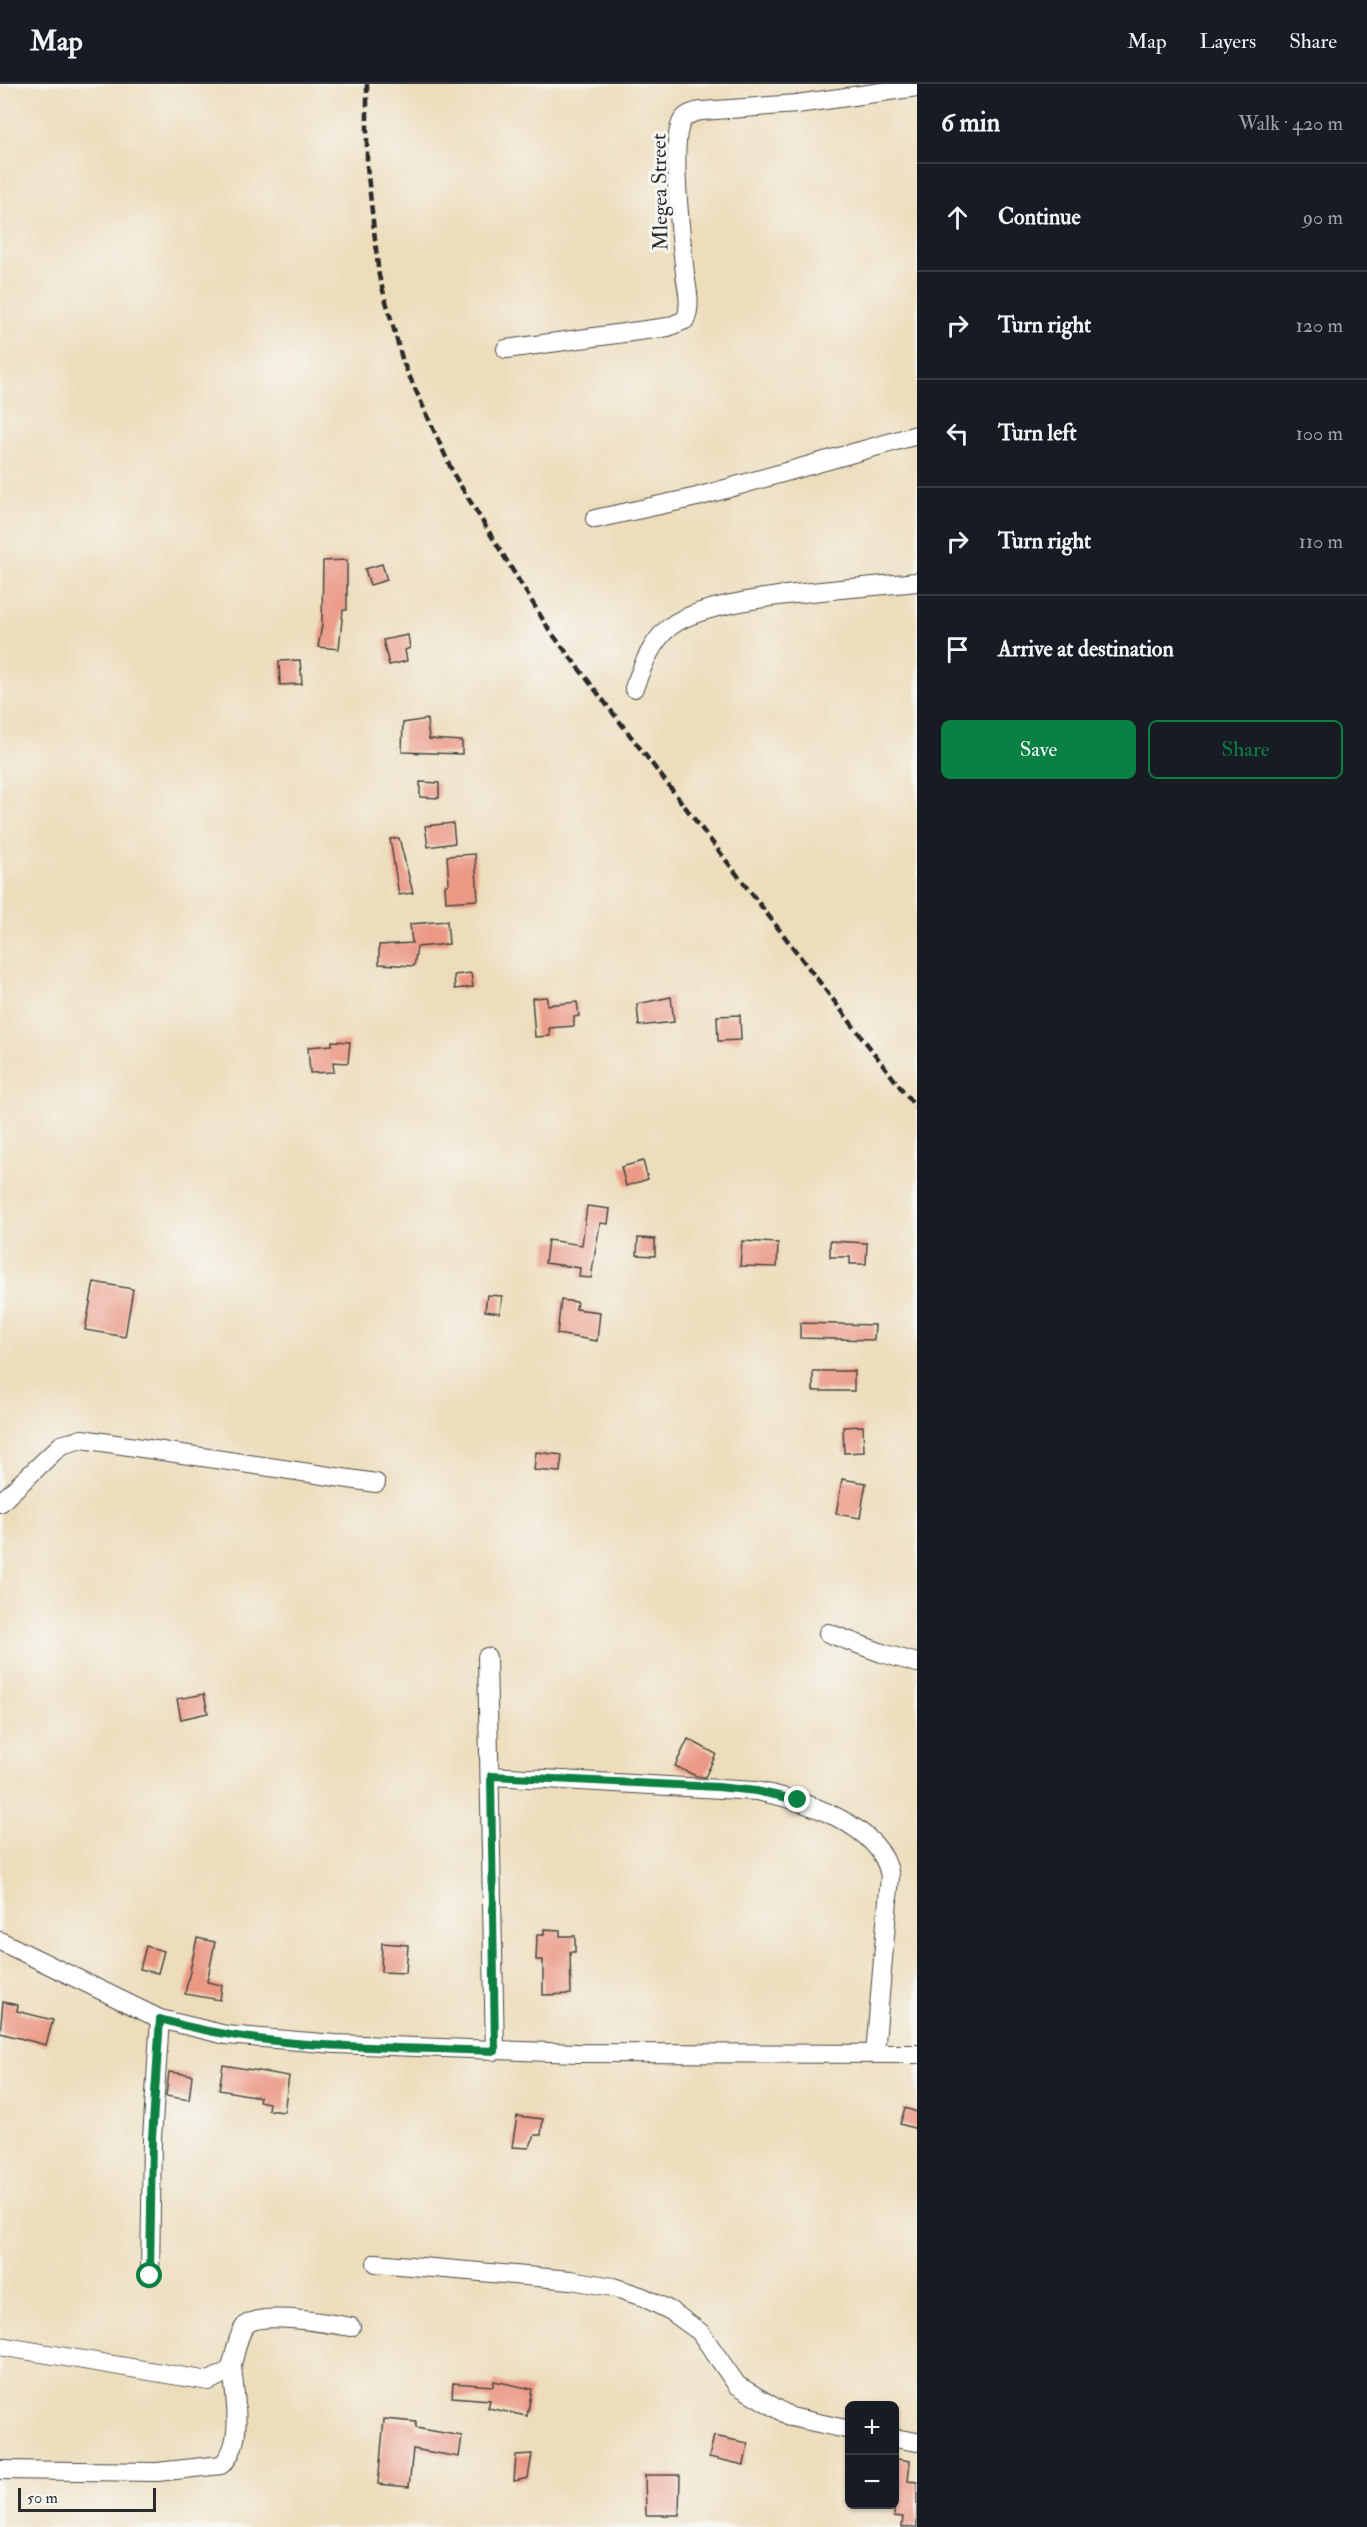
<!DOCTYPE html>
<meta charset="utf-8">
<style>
:root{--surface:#171b24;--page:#242831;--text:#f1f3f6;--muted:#9ea1a6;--line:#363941;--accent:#0b8043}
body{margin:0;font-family:"IM FELL Double Pica",serif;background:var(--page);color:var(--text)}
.controls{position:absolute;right:18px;bottom:18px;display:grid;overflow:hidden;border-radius:9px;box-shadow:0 2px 4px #0004}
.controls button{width:54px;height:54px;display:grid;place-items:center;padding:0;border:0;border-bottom:2px solid var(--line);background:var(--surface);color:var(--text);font:30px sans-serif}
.scale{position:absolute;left:18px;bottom:15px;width:138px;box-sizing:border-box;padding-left:6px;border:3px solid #2b2b2b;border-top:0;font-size:16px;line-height:21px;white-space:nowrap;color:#2b2b2b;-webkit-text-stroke:4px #f6f6f2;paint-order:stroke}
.stop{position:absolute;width:18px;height:18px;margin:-14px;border:4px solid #0b8043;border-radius:50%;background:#fff}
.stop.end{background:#0b8043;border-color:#fff;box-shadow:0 2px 6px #0008}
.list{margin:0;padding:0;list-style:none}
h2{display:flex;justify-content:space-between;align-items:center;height:78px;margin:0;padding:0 24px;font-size:26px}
h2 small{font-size:20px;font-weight:400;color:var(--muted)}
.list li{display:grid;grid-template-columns:39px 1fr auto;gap:18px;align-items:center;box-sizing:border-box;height:108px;padding:0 24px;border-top:2px solid var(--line)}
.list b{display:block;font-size:22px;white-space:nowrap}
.list em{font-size:20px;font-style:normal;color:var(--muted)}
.actions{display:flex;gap:12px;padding:18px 24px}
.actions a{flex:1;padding:14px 0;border:2px solid var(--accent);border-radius:9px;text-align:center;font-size:21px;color:var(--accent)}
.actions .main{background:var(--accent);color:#fff}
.icon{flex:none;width:33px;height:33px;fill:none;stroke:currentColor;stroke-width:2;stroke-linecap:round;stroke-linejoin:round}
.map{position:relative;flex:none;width:917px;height:2443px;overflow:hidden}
header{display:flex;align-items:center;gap:36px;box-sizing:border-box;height:84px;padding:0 30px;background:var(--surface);border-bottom:2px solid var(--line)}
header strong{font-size:28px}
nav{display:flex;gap:33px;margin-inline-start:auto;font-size:21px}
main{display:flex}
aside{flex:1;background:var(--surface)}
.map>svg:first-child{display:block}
</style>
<header>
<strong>Map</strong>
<nav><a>Map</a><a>Layers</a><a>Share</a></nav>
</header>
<main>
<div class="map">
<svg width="917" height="2443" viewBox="0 0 917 2443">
<rect width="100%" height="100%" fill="#f6f6f2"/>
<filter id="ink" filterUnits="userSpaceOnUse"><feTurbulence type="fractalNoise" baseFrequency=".0167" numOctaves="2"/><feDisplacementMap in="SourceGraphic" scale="12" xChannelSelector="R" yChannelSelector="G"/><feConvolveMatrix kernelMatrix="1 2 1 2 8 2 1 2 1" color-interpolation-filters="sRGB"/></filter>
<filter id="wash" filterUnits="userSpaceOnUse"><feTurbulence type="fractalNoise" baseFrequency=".008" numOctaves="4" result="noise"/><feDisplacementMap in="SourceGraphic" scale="24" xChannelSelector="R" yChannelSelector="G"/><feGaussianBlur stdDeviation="1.35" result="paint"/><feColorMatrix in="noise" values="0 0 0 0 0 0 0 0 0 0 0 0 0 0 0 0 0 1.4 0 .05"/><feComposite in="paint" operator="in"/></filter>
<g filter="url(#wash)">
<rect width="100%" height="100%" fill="#edddbb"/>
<g id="blocks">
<g fill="#eb9884">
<polygon points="347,476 347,526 343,526 339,565 318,563 322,541 323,477"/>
<polygon points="382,480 387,496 370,501 365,485"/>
<polygon points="408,551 410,564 405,566 407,577 389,581 383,556"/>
<polygon points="300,576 302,600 280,601 279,577"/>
<polygon points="427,635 429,655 462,657 462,670 402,668 403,639"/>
<polygon points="420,698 439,699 439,714 420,713"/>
<polygon points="453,739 455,759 428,763 425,742"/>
<polygon points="399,754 413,809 399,811 390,755"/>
<polygon points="475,770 478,816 446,818 445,802 449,799 447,772"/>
<polygon points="447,837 449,860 417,863 414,882 379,880 379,861 412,859 410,840"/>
<polygon points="471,889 473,903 455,905 454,891"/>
<polygon points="547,913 547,921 577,918 579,932 574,933 574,942 549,944 550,952 535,953 532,914"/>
<polygon points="671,913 674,938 639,942 637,920"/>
<polygon points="740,931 741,956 718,957 717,932"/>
<polygon points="332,957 350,958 348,979 333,978 334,988 310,989 308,963 332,961"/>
<polygon points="643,1077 648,1095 626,1102 621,1083"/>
<polygon points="587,1122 610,1125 608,1140 600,1139 591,1194 579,1193 580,1184 545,1179 548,1156 582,1161"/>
<polygon points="638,1154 655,1155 655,1172 637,1171"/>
<polygon points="742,1157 778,1159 777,1183 740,1182"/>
<polygon points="830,1157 867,1159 866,1180 850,1180 850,1173 830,1173"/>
<polygon points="94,1198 133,1205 125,1253 85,1246"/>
<polygon points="487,1211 502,1212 500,1229 485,1227"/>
<polygon points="561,1216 577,1218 576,1225 600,1228 597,1257 557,1250"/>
<polygon points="800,1239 875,1241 874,1256 800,1254"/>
<rect x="813" y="1287" width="41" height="20"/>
<polygon points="863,1342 864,1368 844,1369 843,1343"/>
<polygon points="536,1368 562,1371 560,1388 534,1386"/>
<polygon points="842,1395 866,1399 860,1434 836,1430"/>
<polygon points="204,1610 208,1629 181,1635 177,1615"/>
<polygon points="688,1655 716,1670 705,1693 696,1692 675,1682"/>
<polygon points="544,1845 560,1846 560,1852 575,1852 575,1868 570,1868 571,1910 543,1911 543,1876 536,1876 537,1851 544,1851"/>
<polygon points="197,1854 215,1858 207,1898 222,1901 220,1916 185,1910"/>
<polygon points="382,1859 408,1861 406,1889 381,1888"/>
<polygon points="146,1862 164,1867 158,1889 140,1885"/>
<polygon points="3,1918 18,1921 17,1927 53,1936 46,1961 0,1949"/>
<polygon points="223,1981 289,1992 284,2028 268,2026 269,2019 259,2017 260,2013 219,2006"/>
<polygon points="169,1988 192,1991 189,2016 166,2012"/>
<polygon points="905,2024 917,2028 917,2045 900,2040"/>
<polygon points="517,2032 543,2035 541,2051 535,2051 529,2064 512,2063"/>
<polygon points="494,2297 532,2305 527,2332 488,2324 490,2316 452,2313 453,2299 493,2302"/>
<polygon points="384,2335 416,2338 416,2344 462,2352 459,2373 413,2365 409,2403 378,2400"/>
<polygon points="714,2352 748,2359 744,2381 709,2373"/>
<polygon points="532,2370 528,2394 514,2397 516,2371"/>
<polygon points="897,2375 910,2377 908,2397 917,2398 917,2443 902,2443 903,2433 894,2432"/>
<polygon points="645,2391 680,2391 679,2431 646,2431"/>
</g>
</g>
</g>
<g filter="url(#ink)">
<use href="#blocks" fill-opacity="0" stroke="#484641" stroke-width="1.5"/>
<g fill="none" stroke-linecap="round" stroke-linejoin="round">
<g stroke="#484641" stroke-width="20">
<g id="minor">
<path d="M506,265L668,243L685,236C692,222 687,204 685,190C682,161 669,59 682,37C686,30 694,28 702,27L797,20L917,3"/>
<polyline points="595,435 697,413 917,351"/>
<path d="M634,604C642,583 652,556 671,542C710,511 862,504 917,498"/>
<polyline points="0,1419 61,1361 82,1355 376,1399"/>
<polyline points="828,1549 882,1569 917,1579"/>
<polyline points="487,1573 495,1967"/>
<path d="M491,1692L756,1707C800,1715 882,1740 890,1792L875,1970"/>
<polyline points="0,1857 160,1935 226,1951 335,1960 578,1969 917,1970"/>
<polyline points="376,2179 571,2196 613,2203 643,2213 671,2227 700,2248 737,2301 791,2333 850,2346"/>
<polyline points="150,2192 152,2054 160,1935"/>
<path d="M0,2262L209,2297L230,2286C235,2274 237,2252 245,2242C259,2226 331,2240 351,2243"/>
<polyline points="894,2354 917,2358"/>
<path d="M0,2386L157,2388L221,2381C246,2361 234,2310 232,2282"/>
</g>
</g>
<use href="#minor" stroke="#fff" stroke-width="18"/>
<polyline stroke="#2b2b2b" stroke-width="4.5" stroke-dasharray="9 4.5" stroke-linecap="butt" points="367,0 367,82 379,192 403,278 454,391 550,547 917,1025"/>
</g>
</g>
<g fill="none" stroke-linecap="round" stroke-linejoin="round" filter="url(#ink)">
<path stroke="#0b8043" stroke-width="8" d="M150,2192L152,2054L160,1935C267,1967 384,1962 495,1967L491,1692L718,1703L756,1707L798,1716"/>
</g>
<g text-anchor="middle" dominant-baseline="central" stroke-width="6" stroke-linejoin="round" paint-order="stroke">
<g font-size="21" fill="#2b2b2b" stroke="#f6f6f2">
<text transform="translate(660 108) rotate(-91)">Mlegea Street</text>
</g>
</g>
</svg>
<div class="controls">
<button>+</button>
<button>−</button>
</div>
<div class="scale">50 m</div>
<div class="stop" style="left:150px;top:2192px"></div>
<div class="stop end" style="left:798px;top:1716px"></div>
</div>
<aside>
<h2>6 min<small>Walk · 420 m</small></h2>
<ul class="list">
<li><svg class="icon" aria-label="ahead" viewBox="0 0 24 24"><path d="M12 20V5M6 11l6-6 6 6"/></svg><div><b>Continue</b></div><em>90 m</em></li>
<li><svg class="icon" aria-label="right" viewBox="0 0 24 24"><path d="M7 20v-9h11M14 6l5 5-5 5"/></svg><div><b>Turn right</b></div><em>120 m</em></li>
<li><svg class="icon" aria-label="left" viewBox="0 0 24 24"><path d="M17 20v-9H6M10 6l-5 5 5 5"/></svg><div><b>Turn left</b></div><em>100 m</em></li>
<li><svg class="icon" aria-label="right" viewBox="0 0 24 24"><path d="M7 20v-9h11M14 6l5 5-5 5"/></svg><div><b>Turn right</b></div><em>110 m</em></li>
<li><svg class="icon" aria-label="arrive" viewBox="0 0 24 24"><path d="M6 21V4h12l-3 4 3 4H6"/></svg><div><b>Arrive at destination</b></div></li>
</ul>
<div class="actions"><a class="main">Save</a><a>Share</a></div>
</aside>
</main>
